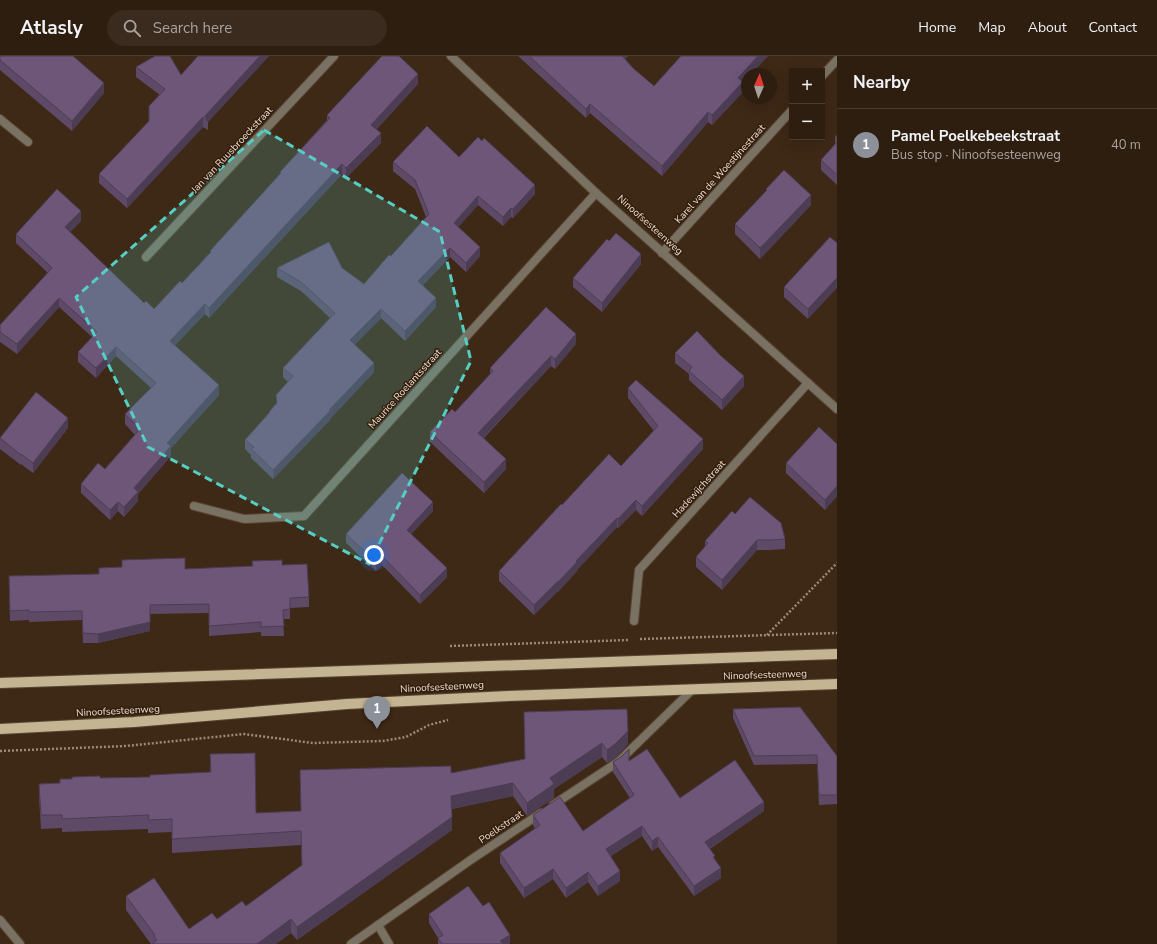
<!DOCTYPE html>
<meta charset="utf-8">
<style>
:root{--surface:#2e1e10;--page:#3a2b1e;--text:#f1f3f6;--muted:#a7a29f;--line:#493c30;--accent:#8c9099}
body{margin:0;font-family:"Nunito Sans",sans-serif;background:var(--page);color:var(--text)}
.controls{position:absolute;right:12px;top:12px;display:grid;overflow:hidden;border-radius:0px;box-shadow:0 4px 16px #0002}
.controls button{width:36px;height:36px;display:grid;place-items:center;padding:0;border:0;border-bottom:1px solid var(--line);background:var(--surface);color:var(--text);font:20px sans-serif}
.compass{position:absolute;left:741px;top:12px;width:36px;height:36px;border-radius:50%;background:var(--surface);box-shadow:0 4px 16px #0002;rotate:3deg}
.you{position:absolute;left:374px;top:499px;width:14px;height:14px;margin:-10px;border:3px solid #fff;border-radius:50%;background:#1a73e8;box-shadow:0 0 0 6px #1a73e833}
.badge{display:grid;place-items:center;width:26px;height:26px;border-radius:50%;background:var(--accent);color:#fff;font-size:13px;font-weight:700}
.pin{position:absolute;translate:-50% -33px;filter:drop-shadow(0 1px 2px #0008)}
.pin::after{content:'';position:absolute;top:21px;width:14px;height:12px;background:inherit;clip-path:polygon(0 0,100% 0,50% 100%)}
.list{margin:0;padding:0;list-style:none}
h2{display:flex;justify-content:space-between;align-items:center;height:52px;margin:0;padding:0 16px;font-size:17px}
h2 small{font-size:13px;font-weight:400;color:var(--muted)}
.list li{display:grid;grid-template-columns:26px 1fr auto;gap:12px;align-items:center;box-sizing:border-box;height:72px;padding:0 16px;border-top:1px solid var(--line)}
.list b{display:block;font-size:15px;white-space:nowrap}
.list p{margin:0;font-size:13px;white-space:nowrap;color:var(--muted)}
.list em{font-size:13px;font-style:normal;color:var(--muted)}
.icon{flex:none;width:22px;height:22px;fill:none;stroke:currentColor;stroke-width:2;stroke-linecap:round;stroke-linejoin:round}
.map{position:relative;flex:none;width:837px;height:888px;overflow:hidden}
header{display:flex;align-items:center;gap:24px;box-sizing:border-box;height:56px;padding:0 20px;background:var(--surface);border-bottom:1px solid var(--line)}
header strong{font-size:19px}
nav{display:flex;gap:22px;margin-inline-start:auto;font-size:14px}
.search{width:280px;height:36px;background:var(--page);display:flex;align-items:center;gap:10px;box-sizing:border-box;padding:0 14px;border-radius:22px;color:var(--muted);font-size:15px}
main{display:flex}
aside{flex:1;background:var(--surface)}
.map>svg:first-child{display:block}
</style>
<header>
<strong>Atlasly</strong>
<div class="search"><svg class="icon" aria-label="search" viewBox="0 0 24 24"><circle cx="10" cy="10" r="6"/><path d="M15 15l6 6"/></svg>Search here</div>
<nav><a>Home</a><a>Map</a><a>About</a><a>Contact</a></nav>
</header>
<main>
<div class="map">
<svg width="837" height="888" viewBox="0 0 837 888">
<rect width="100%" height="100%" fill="#3e2816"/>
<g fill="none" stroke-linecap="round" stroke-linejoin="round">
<g stroke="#5a4534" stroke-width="10">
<g id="street">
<polyline points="451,0 596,137 837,353"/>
<polyline points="822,20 837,4"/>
<polyline points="0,63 28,86"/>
<polyline points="662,197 792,54"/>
<polyline points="146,201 334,0"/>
<polyline points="194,450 244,463 304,460 596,137"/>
<polyline points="634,565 639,514 808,327"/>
<polyline points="553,749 618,706 693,633"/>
<polyline points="0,864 20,888"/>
<polyline points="378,869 389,888"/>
<polyline points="351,888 472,803 541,757"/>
</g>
</g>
<g stroke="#5a4534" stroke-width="12">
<g id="primary">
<polyline points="0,627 837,598"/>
<polyline points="0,673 134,666 347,648 508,640 837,628"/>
</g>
</g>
<g stroke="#9b897a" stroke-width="2.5" stroke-dasharray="2 2" stroke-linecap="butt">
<polyline points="767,579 837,507"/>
<polyline points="640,583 837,577"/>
<polyline points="450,590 629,584"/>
<polyline points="0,695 126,690 244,678 313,687 383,685 406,681 429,669 448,664"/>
</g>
<use href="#street" stroke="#797161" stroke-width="8"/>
<use href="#primary" stroke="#c5b492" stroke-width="10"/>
</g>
<g fill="#5e4a67">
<polygon points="0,0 104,37 72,75 0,14"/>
<polygon points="198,0 269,0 208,66 208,74 203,71 127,152 99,127 99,118 149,65 160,39 136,21 136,11 181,19"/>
<polygon points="518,0 628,0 625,3 634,13 654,30 681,0 768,0 751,18 747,18 747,22 743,26 743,36 712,69 708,66 662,120 590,57 586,62"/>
<polygon points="418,28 376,74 381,87 346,122 342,118 209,262 205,258 175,289 219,339 171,392 171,400 138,438 138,445 124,461 118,455 110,464 81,437 81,428 105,413 135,379 125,368 125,358 151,332 116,300 96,322 78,306 78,296 92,281 59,251 17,298 0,286 0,269 48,217 16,187 16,178 81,165 70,176 144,247 154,253 182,227 210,197 210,195 280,118 280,116 327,64 327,59"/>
<polygon points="837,79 837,129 821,114 821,104 835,88 835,81"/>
<polygon points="459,101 535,138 513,162 511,161 503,170 478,149 458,171 480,200 466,216 450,201 423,229 436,251 405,285 381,262 354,289 374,316 330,363 330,364 273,423 251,402 251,399 245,393 245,384 269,357 269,356 277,347 288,326 283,321 283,312 330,262 301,235 277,221 277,212 342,212 364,228 391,200 426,161 415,133 393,115 393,106"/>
<polygon points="766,133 811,149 760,203 735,178 735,168 766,135"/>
<polygon points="830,181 808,263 784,241 784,231"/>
<polygon points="641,208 602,256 573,231 573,222"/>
<polygon points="576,288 555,313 551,310 484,382 506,413 484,437 430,386 430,376 455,356 490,318 490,312"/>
<polygon points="675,297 744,330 722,354 689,324 689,318 675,307"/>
<polygon points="628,332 703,393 642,460 636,454 618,472 617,471 577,514 577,515 558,536 558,535 534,559 499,525 499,515 621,410 654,375 628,342"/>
<polygon points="68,372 33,417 21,408 21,409 0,393 0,382"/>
<polygon points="837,388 837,440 825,454 786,417 786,407"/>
<polygon points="433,455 411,478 447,521 420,548 382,509 376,515 346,487 346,478"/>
<polygon points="735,458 785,483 785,493 770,494 757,494 722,534 696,511 696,501 705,491 705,485"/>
<polygon points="252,505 282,509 309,541 309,551 290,552 290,563 283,563 284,580 261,580 261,576 209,580 209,557 150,558 150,575 98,587 83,587 82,564 29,566 29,564 10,565 9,530 99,518 252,510"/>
<polygon points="733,653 837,700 837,748 819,749 817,708 754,709 733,662"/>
<polygon points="524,656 628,688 615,702 607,707 602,701 554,733 554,742 527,760 513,740 452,753 452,774 297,884 291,877 276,888 151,888 126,854 126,840 189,873 217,863 246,850 302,810 301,789 172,797 172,776 148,777 148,773 62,776 62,772 41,773 39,741 39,728 60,727 100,722 150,721 210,716 210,698 256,757 301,755 300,714 451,717 525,703"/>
<polygon points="629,705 680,742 764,755 710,793 715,803 721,822 694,840 658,791 652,795 642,780 611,800 620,825 598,840 588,826 566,842 553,823 524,842 500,807 500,797 535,773 533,769 533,759 583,775 630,742 613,716 613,706"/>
<polygon points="483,850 510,888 438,888 438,882 429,867 429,858"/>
</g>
<g fill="#4c3c54">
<polygon points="260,0 269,0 208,66 205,60"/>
<polygon points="621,0 628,0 621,8"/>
<polygon points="758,0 768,0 751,18 747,18 747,22 743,26 743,36 712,69 712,59 738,22"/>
<polygon points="418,18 418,28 371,79 371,69"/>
<polygon points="104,27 104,37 72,75 72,65"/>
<polygon points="590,48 590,57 586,62 586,53"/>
<polygon points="708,56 708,66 662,120 662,110"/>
<polygon points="203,61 203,71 127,152 127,143"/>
<polygon points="381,77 381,87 346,122 346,112"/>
<polygon points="342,108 342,118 209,262 209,252"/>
<polygon points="535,129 535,138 513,162 513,153"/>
<polygon points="811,139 811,149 760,203 760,192"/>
<polygon points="478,140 478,149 454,176 454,167"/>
<polygon points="511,152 511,161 503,170 503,161"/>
<polygon points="81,155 81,165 65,181 65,171"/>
<polygon points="480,191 480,200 466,216 466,207"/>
<polygon points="450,192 450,201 418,234 418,225"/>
<polygon points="641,198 641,208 602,256 602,247"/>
<polygon points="837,222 837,232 808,263 808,253"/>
<polygon points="59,242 59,251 17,298 17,288"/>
<polygon points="436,242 436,251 405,285 405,275"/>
<polygon points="205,248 205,258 170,295 170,285"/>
<polygon points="381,253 381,262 350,294 350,284"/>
<polygon points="576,278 576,288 555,313 555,303"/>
<polygon points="116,291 116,300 96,322 96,312"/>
<polygon points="551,300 551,310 478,387 478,377"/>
<polygon points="374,307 374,316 330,363 330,364 273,423 273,414"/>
<polygon points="744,320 744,330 722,354 722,344"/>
<polygon points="219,329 219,339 171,392 171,400 138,438 138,445 124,461 124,451 134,432 167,387"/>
<polygon points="68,362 68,372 33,417 33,407"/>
<polygon points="703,383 703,393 642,460 642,450"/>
<polygon points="506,403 506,413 484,437 484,426"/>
<polygon points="837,430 837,440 825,454 825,444"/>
<polygon points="636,444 636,454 618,472 618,463"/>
<polygon points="118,446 118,455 110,464 110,454"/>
<polygon points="433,446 433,455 407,483 407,474"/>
<polygon points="617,462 617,471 577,514 577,515 558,536 558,526 576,505"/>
<polygon points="757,484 757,494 722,534 722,524"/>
<polygon points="382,500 382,509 376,515 376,506"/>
<polygon points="447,512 447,521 420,548 420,539"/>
<polygon points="558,525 558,535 534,559 534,549"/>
<polygon points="150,566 150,575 98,587 98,578"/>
<polygon points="628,675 628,688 615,702 607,707 607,694"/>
<polygon points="602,687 602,701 554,733 554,742 527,760 527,747 550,722"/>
<polygon points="513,727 513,740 451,753 451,740"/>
<polygon points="764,746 764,755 705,796 705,786"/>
<polygon points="452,761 452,774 297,884 297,871"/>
<polygon points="642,770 642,780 606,803 606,793"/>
<polygon points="658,781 658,791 652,795 652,785"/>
<polygon points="721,812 721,822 694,840 694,830"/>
<polygon points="553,813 553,823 524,842 524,832"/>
<polygon points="620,815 620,825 598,840 598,830"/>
<polygon points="588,816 588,826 566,842 566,832"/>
<polygon points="291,863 291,877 276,888 257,888"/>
<polygon points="510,879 510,888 500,888 500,885"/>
</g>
<g fill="#6d5678" stroke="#4c3c54">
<polygon points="0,0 73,0 104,27 72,65 0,4"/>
<polygon points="155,0 170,0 181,19 198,0 260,0 205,60 208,65 203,61 127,143 99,118 149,65 149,50 165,33 136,11"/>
<polygon points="382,0 399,0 418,18 371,69 381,77 346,112 342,108 209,252 205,248 170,285 219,329 167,387 171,390 134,432 138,436 124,451 118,446 110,454 81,428 98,407 105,413 140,373 125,358 156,327 116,291 96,312 78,296 97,276 59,242 17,288 0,276 0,269 52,212 16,178 57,133 81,155 65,171 144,247 146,245 154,253 180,225 182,227 211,196 210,195 281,117 280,116 330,62 327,59"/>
<polygon points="529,0 622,0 634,13 654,30 681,0 758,0 738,22 743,26 712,59 708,56 662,110 590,48 586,53"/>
<polygon points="427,70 459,101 478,81 482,85 484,82 535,129 513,153 511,152 503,161 478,140 454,167 480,191 466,207 450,192 418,225 436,242 405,275 381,253 350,284 374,307 329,354 330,355 273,414 251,393 254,391 245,384 270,356 269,356 277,347 276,339 293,320 283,312 335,257 301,226 277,212 329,186 342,212 364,228 389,199 391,200 429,158 415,124 393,106"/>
<polygon points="837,86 837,119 821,104"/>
<polygon points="784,114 811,139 760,192 735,168 767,134 766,133"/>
<polygon points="616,177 641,198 602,247 573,222 607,183 609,185"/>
<polygon points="830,181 837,187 837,222 808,253 784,231"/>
<polygon points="546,251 576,278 555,303 551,300 478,377 506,403 484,426 430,376 452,353 455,356 493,315 490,312"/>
<polygon points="697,275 721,300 744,320 722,344 689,315 692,311 675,297"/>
<polygon points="636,324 703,383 642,450 636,444 618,463 617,462 576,505 577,506 558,526 558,525 534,549 499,515 561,448 562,449 609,398 621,410 658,370 628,332"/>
<polygon points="36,336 68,362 33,407 21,398 21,399 0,382"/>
<polygon points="819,371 837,388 837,430 825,444 786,407"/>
<polygon points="402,417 433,446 407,474 447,512 420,539 382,500 376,506 346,478"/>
<polygon points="750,441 781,467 785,483 770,484 757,484 722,524 696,501 708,487 705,485 732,455 735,458"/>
<polygon points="185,502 185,513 253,510 252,505 282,504 282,509 307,508 309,541 290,542 290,553 283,554 284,570 261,571 261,566 209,570 209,548 150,549 150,566 98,578 83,577 82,555 29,556 29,554 10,555 9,520 99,518 99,512 122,511 122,504"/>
<polygon points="800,651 837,700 837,739 819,739 817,699 754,700 733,653"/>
<polygon points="627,653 628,675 615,688 607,694 602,687 550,722 554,728 527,747 513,727 451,740 452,761 297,871 291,863 257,888 152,888 157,884 154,880 155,879 126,840 154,822 189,873 212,857 217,863 242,845 246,850 302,809 301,775 172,783 172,763 148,764 149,759 62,763 62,759 41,759 39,728 60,727 60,723 72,723 72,721 100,720 100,722 150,721 150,719 211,716 210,698 255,697 256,757 301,755 300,714 451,710 451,717 525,703 524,656"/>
<polygon points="629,693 629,705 647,693 680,742 735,704 764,746 705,786 715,800 713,801 721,812 694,830 658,781 652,785 642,770 606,793 620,815 598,830 588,816 566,832 553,813 524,832 500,797 540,769 533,759 560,741 583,775 634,739 613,706 621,701"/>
<polygon points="468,830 483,850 489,846 510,879 500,885 503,888 442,888 438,882 443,879 429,858"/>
</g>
<path fill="#56cec4" fill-opacity="0.2" stroke="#56cec4" stroke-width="3" stroke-dasharray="8 5" stroke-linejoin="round" d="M264,74L440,176L471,305L369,508L148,391L76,241Z"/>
<g text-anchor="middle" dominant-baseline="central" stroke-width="3" stroke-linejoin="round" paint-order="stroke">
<g font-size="10" fill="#ebdcd1" stroke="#331e0c">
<text transform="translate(232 94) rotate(-47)">Jan van Ruusbroeckstraat</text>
<text transform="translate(720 118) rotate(-48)">Karel van de Woestijnestraat</text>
<text transform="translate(650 169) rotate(42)">Ninoofsesteenweg</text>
<text transform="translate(405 333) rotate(-48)">Maurice Roelantsstraat</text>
<text transform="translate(699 433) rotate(-48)">Hadewijchstraat</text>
<text transform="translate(765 619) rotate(-2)">Ninoofsesteenweg</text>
<text transform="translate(442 631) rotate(-3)">Ninoofsesteenweg</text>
<text transform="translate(118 655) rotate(-3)">Ninoofsesteenweg</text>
<text transform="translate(501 771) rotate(-34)">Poelkstraat</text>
</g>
</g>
</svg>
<div class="controls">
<button>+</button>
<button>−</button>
</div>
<svg class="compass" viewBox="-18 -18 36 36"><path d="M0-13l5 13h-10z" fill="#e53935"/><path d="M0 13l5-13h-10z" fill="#a7a29f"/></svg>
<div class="you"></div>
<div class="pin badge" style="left:377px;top:673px">1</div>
</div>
<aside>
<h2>Nearby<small></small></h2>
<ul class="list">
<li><span class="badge">1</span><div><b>Pamel Poelkebeekstraat</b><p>Bus stop · Ninoofsesteenweg</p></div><em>40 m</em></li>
</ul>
</aside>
</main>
